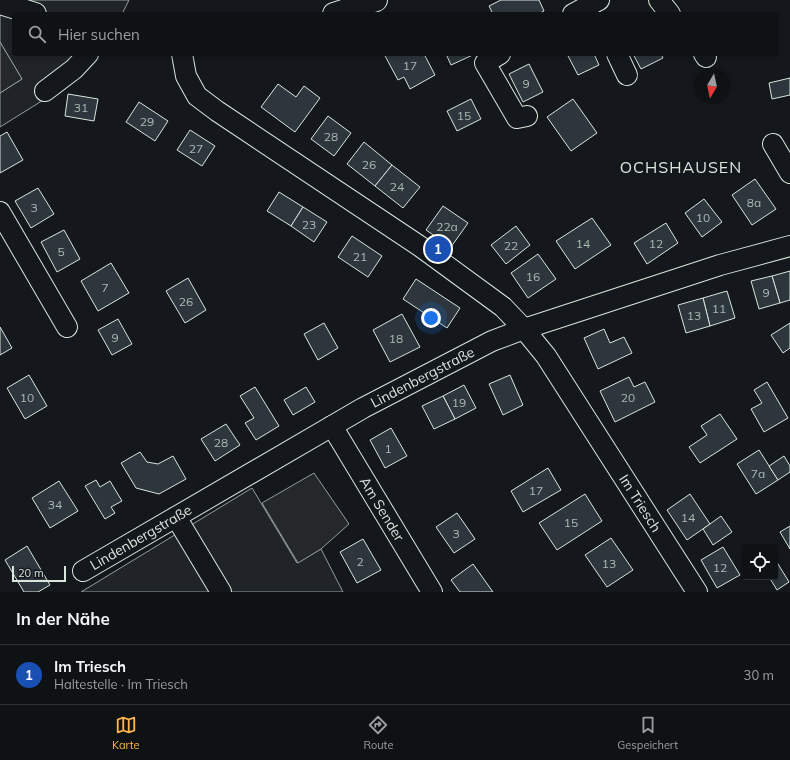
<!DOCTYPE html>
<html lang="de">
<meta charset="utf-8">
<style>
:root{--surface:#0f1215;--page:#181b1e;--text:#f1f3f6;--muted:#9b9ea0;--line:#2f3234;--accent:#ffb74d}
body{margin:0;font-family:Mulish,sans-serif;background:var(--page);color:var(--text)}
.controls{position:absolute;right:12px;bottom:12px;display:grid;overflow:hidden;border-radius:4px;box-shadow:0 2px 6px #0003}
.controls button{width:36px;height:36px;display:grid;place-items:center;padding:0;border:0;border-bottom:1px solid var(--line);background:var(--surface);color:var(--text);font:20px sans-serif}
.compass{position:absolute;left:694px;top:68px;width:36px;height:36px;border-radius:50%;background:var(--surface);box-shadow:0 2px 6px #0003;rotate:189deg}
.scale{position:absolute;left:12px;bottom:10px;width:54px;box-sizing:border-box;padding-left:4px;border:2px solid #d8e6dc;border-top:0;font-size:11px;line-height:14px;white-space:nowrap;color:#d8e6dc;-webkit-text-stroke:3px #14181c;paint-order:stroke}
.you{position:absolute;left:431px;top:318px;width:14px;height:14px;margin:-10px;border:3px solid #fff;border-radius:50%;background:#1a73e8;box-shadow:0 0 0 6px #1a73e833}
.badge{display:grid;place-items:center;width:26px;height:26px;border-radius:50%;background:var(--accent);color:#fff;font-size:13px;font-weight:700}
.pin{position:absolute;translate:-50% -50%;border:2px solid #fff;box-shadow:0 1px 4px #0006}
.list{margin:0;padding:0;list-style:none}
h2{display:flex;justify-content:space-between;align-items:center;height:52px;margin:0;padding:0 16px;font-size:17px}
h2 small{font-size:13px;font-weight:400;color:var(--muted)}
.list li{display:grid;grid-template-columns:26px 1fr auto;gap:12px;align-items:center;box-sizing:border-box;height:60px;padding:0 16px;border-top:1px solid var(--line)}
.list b{display:block;font-size:15px;white-space:nowrap}
.list p{margin:0;font-size:13px;white-space:nowrap;color:var(--muted)}
.list em{font-size:13px;font-style:normal;color:var(--muted)}
.icon{flex:none;width:22px;height:22px;fill:none;stroke:currentColor;stroke-width:2;stroke-linecap:round;stroke-linejoin:round}
.map{position:relative;flex:none;width:790px;height:592px;overflow:hidden}
.search{position:absolute;background:var(--surface);box-shadow:0 2px 6px #0003;left:12px;right:12px;top:12px;height:44px;display:flex;align-items:center;gap:10px;box-sizing:border-box;padding:0 14px;border-radius:4px;color:var(--muted);font-size:15px}
.sheet{height:112px;background:var(--surface)}
nav{display:flex;justify-content:space-around;align-items:center;box-sizing:border-box;height:56px;border-top:1px solid var(--line);background:var(--surface);font-size:11px;color:var(--muted)}
nav a{display:grid;justify-items:center;gap:2px}
nav .on{color:var(--accent)}
.map>svg:first-child{display:block}
</style>
<div class="map">
<svg width="790" height="592" viewBox="0 0 790 592">
<rect width="100%" height="100%" fill="#14181c"/>
<g fill="#202428" stroke="#939e99">
<polygon points="0,0 129,0 122,14 14,14 14,54 100,54 61,89 0,127 0,93 22,79 0,42"/>
<polygon points="252,488 297,563 321,549 343,592 81,592"/>
</g>
<g fill="#24282b" stroke="#939e99">
<polygon points="0,42 22,79 0,93"/>
<polygon points="314,473 349,524 321,549 298,563 262,503"/>
</g>
<g fill="#2c363c" stroke="#d8e6dc">
<polygon points="501,0 539,0 544,11 538,14 493,14 489,6"/>
<polygon points="384,54 424,54 435,75 410,89 404,77 398,80"/>
<polygon points="446,54 475,54 451,65"/>
<polygon points="567,54 594,54 599,65 578,75"/>
<polygon points="633,54 661,54 663,58 641,69"/>
<polygon points="529,64 543,92 523,102 509,74"/>
<polygon points="790,78 790,95 772,99 769,83"/>
<polygon points="278,84 296,97 304,86 320,98 295,132 261,107"/>
<polygon points="68,94 98,99 94,121 65,116"/>
<polygon points="471,99 481,119 457,131 447,111"/>
<polygon points="573,99 597,133 571,151 547,117"/>
<polygon points="139,102 168,121 155,141 126,122"/>
<polygon points="328,116 351,133 334,156 311,139"/>
<polygon points="190,130 215,146 202,166 177,150"/>
<polygon points="7,132 23,160 0,173 0,136"/>
<polygon points="364,142 392,165 375,186 347,164"/>
<polygon points="392,165 420,187 403,208 375,186"/>
<polygon points="755,179 776,209 752,225 732,195"/>
<polygon points="38,188 54,214 31,228 15,201"/>
<polygon points="279,192 303,207 291,226 267,211"/>
<polygon points="704,199 722,222 702,237 685,213"/>
<polygon points="443,206 468,223 451,247 426,230"/>
<polygon points="303,207 327,222 314,242 291,226"/>
<polygon points="592,218 611,245 575,269 556,241"/>
<polygon points="666,223 678,243 647,264 634,243"/>
<polygon points="516,226 530,245 506,264 491,245"/>
<polygon points="64,230 80,259 57,272 41,242"/>
<polygon points="352,236 382,256 368,277 338,257"/>
<polygon points="538,254 556,279 528,298 511,273"/>
<polygon points="111,263 129,293 98,311 81,281"/>
<polygon points="790,271 790,300 780,303 772,276"/>
<polygon points="772,276 780,303 759,309 751,281"/>
<polygon points="188,278 206,310 185,323 166,291"/>
<polygon points="416,279 460,308 447,328 403,299"/>
<polygon points="727,291 735,318 710,326 703,298"/>
<polygon points="703,298 710,326 686,333 678,305"/>
<polygon points="402,314 420,347 390,362 373,330"/>
<polygon points="118,319 132,344 112,355 98,330"/>
<polygon points="324,323 338,348 318,360 304,334"/>
<polygon points="790,323 790,348 783,353 771,335"/>
<polygon points="0,327 12,348 0,355"/>
<polygon points="604,329 610,343 624,337 632,353 598,369 584,338"/>
<polygon points="29,375 47,406 25,419 7,388"/>
<polygon points="510,375 523,405 503,415 489,384"/>
<polygon points="629,377 634,387 645,382 655,402 615,422 600,391"/>
<polygon points="767,382 788,418 764,432 751,409 762,403 754,390"/>
<polygon points="464,385 476,408 455,419 443,396"/>
<polygon points="255,387 279,426 256,440 245,423 254,418 240,396"/>
<polygon points="306,387 315,402 293,415 284,400"/>
<polygon points="443,396 455,419 434,429 422,406"/>
<polygon points="720,414 737,439 700,463 689,447 707,435 701,426"/>
<polygon points="226,424 240,445 215,461 201,439"/>
<polygon points="391,428 407,456 385,468 370,440"/>
<polygon points="759,450 778,480 756,494 737,464"/>
<polygon points="140,452 147,462 158,464 173,456 186,479 159,494 136,488 121,463"/>
<polygon points="784,456 790,466 790,472 778,480 769,466"/>
<polygon points="548,468 561,490 523,512 511,491"/>
<polygon points="96,480 100,487 110,481 122,501 111,507 115,513 105,519 85,486"/>
<polygon points="59,481 78,511 50,528 32,498"/>
<polygon points="585,494 602,521 557,550 539,523"/>
<polygon points="690,494 710,524 687,540 667,510"/>
<polygon points="457,513 475,539 454,553 436,527"/>
<polygon points="721,516 732,532 713,545 703,529"/>
<polygon points="790,526 790,549 780,532"/>
<polygon points="611,538 633,570 607,587 585,555"/>
<polygon points="363,539 381,570 357,583 340,552"/>
<polygon points="27,546 50,585 38,592 24,592 5,560"/>
<polygon points="723,547 740,575 717,588 701,560"/>
<polygon points="775,559 789,582 777,590 769,577 775,577"/>
<polygon points="473,564 493,592 460,592 451,580"/>
</g>
<g fill="none" stroke-linecap="round" stroke-linejoin="round">
<g stroke="#d8e6dc" stroke-width="22">
<g id="minor">
<polyline points="659,0 670,14"/>
<polyline points="573,14 599,0"/>
<path id="s1" d="M182,54L186,76L197,96L217,111L421,247L503,307L524,329L546,356L697,592"/>
<polyline points="500,54 485,63 517,118 527,116"/>
<polyline points="617,54 627,75"/>
<polyline points="704,54 706,57"/>
<polyline points="45,91 74,69 88,54"/>
<polyline points="773,144 790,173"/>
<polyline points="0,212 67,327"/>
<path id="s2" d="M332,426L432,592"/>
<polyline points="176,517 221,592"/>
<path id="s3" d="M83,571L363,408L492,341L524,329L720,265L790,246"/>
</g>
</g>
<g stroke="#d8e6dc" stroke-width="24">
<g id="major">
<polyline points="0,3 35,14"/>
<polyline points="334,14 376,0"/>
</g>
</g>
<use href="#minor" stroke="#14181c" stroke-width="20"/>
<use href="#major" stroke="#14181c" stroke-width="22"/>
</g>
<g text-anchor="middle" dominant-baseline="central" stroke-width="3" stroke-linejoin="round" paint-order="stroke">
<g font-size="12" fill="#adbab4">
<text x="410" y="65">17</text>
<text x="526" y="83">9</text>
<text x="81" y="107">31</text>
<text x="464" y="115">15</text>
<text x="147" y="121">29</text>
<text x="331" y="136">28</text>
<text x="196" y="148">27</text>
<text x="369" y="164">26</text>
<text x="397" y="186">24</text>
<text x="754" y="202">8a</text>
<text x="34" y="207">3</text>
<text x="703" y="217">10</text>
<text x="309" y="224">23</text>
<text x="447" y="226">22a</text>
<text x="583" y="243">14</text>
<text x="656" y="243">12</text>
<text x="511" y="245">22</text>
<text x="61" y="251">5</text>
<text x="360" y="256">21</text>
<text x="533" y="276">16</text>
<text x="105" y="287">7</text>
<text x="766" y="292">9</text>
<text x="186" y="301">26</text>
<text x="719" y="308">11</text>
<text x="694" y="315">13</text>
<text x="115" y="337">9</text>
<text x="396" y="338">18</text>
<text x="27" y="397">10</text>
<text x="628" y="397">20</text>
<text x="459" y="402">19</text>
<text x="221" y="442">28</text>
<text x="388" y="448">1</text>
<text x="758" y="473">7a</text>
<text x="536" y="490">17</text>
<text x="55" y="504">34</text>
<text x="688" y="517">14</text>
<text x="571" y="522">15</text>
<text x="456" y="533">3</text>
<text x="360" y="561">2</text>
<text x="609" y="563">13</text>
<text x="720" y="567">12</text>
</g>
<g font-size="14" fill="#d8e6dc" stroke="#14181c">
<text stroke="none"><textPath href="#s3" startOffset="391">Lindenbergstraße</textPath></text>
<text stroke="none"><textPath href="#s1" startOffset="657">Im Triesch</textPath></text>
<text stroke="none"><textPath href="#s2" startOffset="97">Am Sender</textPath></text>
<text stroke="none"><textPath href="#s3" startOffset="67">Lindenbergstraße</textPath></text>
</g>
<g font-size="16" letter-spacing="1" fill="#d8e6dc" stroke="#14181c">
<text x="681" y="167">OCHSHAUSEN</text>
</g>
</g>
</svg>
<div class="controls">
<button><svg class="icon" aria-label="locate" viewBox="0 0 24 24"><circle cx="12" cy="12" r="6"/><path d="M12 2v4M12 18v4M2 12h4M18 12h4"/></svg></button>
</div>
<svg class="compass" viewBox="-18 -18 36 36"><path d="M0-13l5 13h-10z" fill="#e53935"/><path d="M0 13l5-13h-10z" fill="#9b9ea0"/></svg>
<div class="scale">20 m</div>
<div class="you"></div>
<div class="pin badge" style="left:438px;top:249px;background:#1a4fb4">1</div>
<div class="search"><svg class="icon" aria-label="search" viewBox="0 0 24 24"><circle cx="10" cy="10" r="6"/><path d="M15 15l6 6"/></svg>Hier suchen</div>
</div>
<section class="sheet">
<h2>In der Nähe<small></small></h2>
<ul class="list">
<li><span class="badge" style="background:#1a4fb4">1</span><div><b>Im Triesch</b><p>Haltestelle · Im Triesch</p></div><em>30 m</em></li>
</ul>
</section>
<nav>
<a class="on"><svg class="icon" aria-label="map" viewBox="0 0 24 24"><path d="M3 6l6-2 6 2 6-2v14l-6 2-6-2-6 2zM9 4v14M15 6v14"/></svg>Karte</a>
<a><svg class="icon" aria-label="directions" viewBox="0 0 24 24"><path d="M12 3l9 9-9 9-9-9zM9 14v-3h6M13 9l2 2-2 2"/></svg>Route</a>
<a><svg class="icon" aria-label="saved" viewBox="0 0 24 24"><path d="M7 4h10v16l-5-4-5 4z"/></svg>Gespeichert</a>
</nav>
